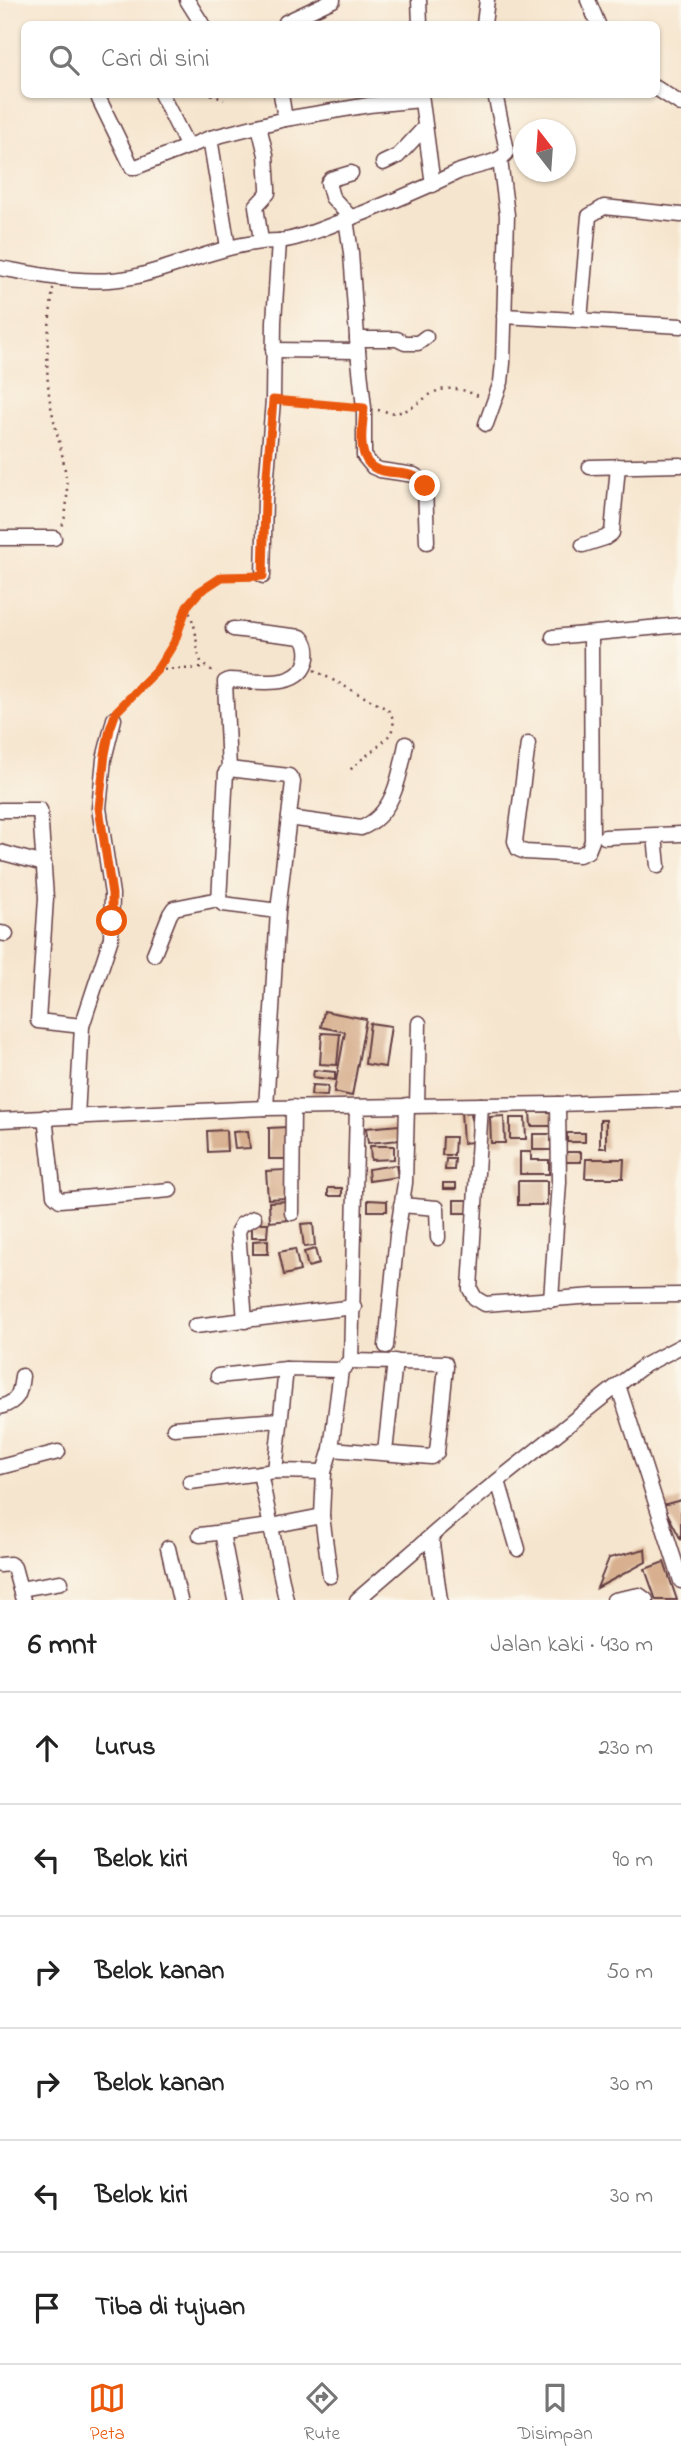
<!DOCTYPE html>
<html lang="id">
<meta charset="utf-8">
<style>
:root{--surface:#fff;--page:#f2f2f2;--text:#222;--muted:#767676;--line:#e0e0e0;--accent:#ea580c}
body{margin:0;font-family:"Indie Flower",sans-serif;background:var(--page);color:var(--text)}
.compass{position:absolute;left:513px;top:119px;width:63px;height:63px;border-radius:50%;background:var(--surface);box-shadow:0 2px 5px #0004;rotate:343deg}
.stop{position:absolute;width:21px;height:21px;margin:-16px;border:5px solid #ea580c;border-radius:50%;background:#fff}
.stop.end{background:#ea580c;border-color:#fff;box-shadow:0 2px 7px #0008}
.list{margin:0;padding:0;list-style:none}
h2{display:flex;justify-content:space-between;align-items:center;height:91px;margin:0;padding:0 28px;font-size:30px}
h2 small{font-size:23px;font-weight:400;color:var(--muted)}
.list li{display:grid;grid-template-columns:46px 1fr auto;gap:21px;align-items:center;box-sizing:border-box;height:112px;padding:0 28px;border-top:2px solid var(--line)}
.list b{display:block;font-size:26px;white-space:nowrap}
.list em{font-size:23px;font-style:normal;color:var(--muted)}
.icon{flex:none;width:38px;height:38px;fill:none;stroke:currentColor;stroke-width:2;stroke-linecap:round;stroke-linejoin:round}
.map{position:relative;flex:none;width:681px;height:1600px;overflow:hidden}
.search{position:absolute;background:var(--surface);box-shadow:0 2px 5px #0004;left:21px;right:21px;top:21px;height:77px;display:flex;align-items:center;gap:18px;box-sizing:border-box;padding:0 24px;border-radius:10px;color:var(--muted);font-size:26px}
.sheet{height:763px;background:var(--surface)}
nav{display:flex;justify-content:space-around;align-items:center;box-sizing:border-box;height:98px;border-top:2px solid var(--line);background:var(--surface);font-size:19px;color:var(--muted)}
nav a{display:grid;justify-items:center;gap:4px}
nav .on{color:var(--accent)}
.map>svg:first-child{display:block}
</style>
<div class="map">
<svg width="681" height="1600" viewBox="0 0 681 1600">
<rect width="100%" height="100%" fill="#fbf7ec"/>
<filter id="ink" filterUnits="userSpaceOnUse"><feTurbulence type="fractalNoise" baseFrequency=".0143" numOctaves="2"/><feDisplacementMap in="SourceGraphic" scale="14" xChannelSelector="R" yChannelSelector="G"/><feConvolveMatrix kernelMatrix="1 2 1 2 8 2 1 2 1" color-interpolation-filters="sRGB"/></filter>
<filter id="wash" filterUnits="userSpaceOnUse"><feTurbulence type="fractalNoise" baseFrequency=".00686" numOctaves="4" result="noise"/><feDisplacementMap in="SourceGraphic" scale="28" xChannelSelector="R" yChannelSelector="G"/><feGaussianBlur stdDeviation="1.57" result="paint"/><feColorMatrix in="noise" values="0 0 0 0 0 0 0 0 0 0 0 0 0 0 0 0 0 1.4 0 .05"/><feComposite in="paint" operator="in"/></filter>
<g filter="url(#wash)">
<rect width="100%" height="100%" fill="#f6e5ce"/>
<g id="blocks">
<g fill="#d8b090">
<polygon points="324,1011 366,1019 352,1096 334,1092 345,1032 321,1027"/>
<polygon points="370,1023 391,1026 385,1067 365,1064"/>
<polygon points="322,1033 340,1034 337,1065 320,1064"/>
<polygon points="314,1070 335,1072 335,1080 313,1077"/>
<polygon points="312,1085 328,1086 327,1096 311,1095"/>
<polygon points="461,1111 471,1111 473,1142 463,1143"/>
<polygon points="530,1112 555,1112 556,1126 531,1126"/>
<polygon points="504,1116 505,1143 491,1143 490,1117"/>
<polygon points="510,1118 525,1118 526,1139 510,1139"/>
<rect x="600" y="1120" width="6" height="28"/>
<polygon points="399,1125 400,1140 368,1143 366,1128"/>
<polygon points="287,1127 288,1159 269,1159 269,1128"/>
<polygon points="226,1130 227,1151 208,1152 207,1131"/>
<polygon points="248,1131 250,1148 235,1149 233,1132"/>
<rect x="567" y="1133" width="18" height="9"/>
<polygon points="533,1134 552,1134 551,1150 533,1150"/>
<polygon points="443,1137 455,1137 454,1155 442,1155"/>
<polygon points="370,1146 394,1146 394,1159 371,1160"/>
<polygon points="520,1152 531,1152 531,1160 549,1160 549,1174 520,1174"/>
<rect x="565" y="1152" width="16" height="10"/>
<polygon points="446,1159 455,1159 454,1170 445,1170"/>
<polygon points="586,1159 624,1159 623,1178 585,1178"/>
<polygon points="396,1165 398,1177 369,1181 368,1169"/>
<polygon points="285,1170 287,1198 268,1199 266,1171"/>
<rect x="518" y="1181" width="29" height="24"/>
<rect x="443" y="1183" width="13" height="6"/>
<rect x="328" y="1188" width="14" height="8"/>
<polygon points="368,1200 387,1201 387,1211 368,1211"/>
<rect x="454" y="1200" width="15" height="13"/>
<polygon points="288,1201 289,1220 270,1222 269,1202"/>
<polygon points="252,1223 268,1223 267,1237 252,1237"/>
<polygon points="313,1223 315,1246 304,1247 301,1224"/>
<polygon points="268,1240 268,1254 253,1254 253,1241"/>
<polygon points="295,1249 300,1271 284,1275 279,1252"/>
<polygon points="315,1249 319,1264 308,1267 304,1252"/>
<polygon points="681,1500 681,1540 663,1505"/>
<polygon points="645,1549 646,1562 597,1588 609,1558"/>
<polygon points="664,1562 677,1600 656,1600 645,1569"/>
</g>
</g>
</g>
<g filter="url(#ink)">
<use href="#blocks" fill-opacity="0" stroke="#643d43" stroke-width="2"/>
<g fill="none" stroke-linecap="round" stroke-linejoin="round">
<g stroke="#643d43" stroke-width="17">
<g id="minor">
<polyline points="187,0 202,24"/>
<polyline points="419,0 420,24"/>
<polyline points="588,0 598,24"/>
<polyline points="285,24 286,22 333,0"/>
<polyline points="484,24 487,0"/>
<polyline points="656,88 681,104"/>
<polyline points="99,94 99,99 132,167 136,167 210,138"/>
<polyline points="161,94 188,147"/>
<polyline points="421,94 433,185"/>
<polyline points="285,119 369,105 421,100"/>
<polyline points="259,126 266,155 268,188 268,193 256,206 261,241"/>
<polyline points="383,163 398,156 424,128"/>
<polyline points="351,173 331,179 328,183 332,197 351,218"/>
<polyline points="228,247 210,138 285,119 281,94"/>
<path d="M0,268C44,276 89,286 133,277C183,266 228,241 279,241"/>
<polyline points="504,316 681,326"/>
<polyline points="580,320 589,216 604,207 681,215"/>
<polyline points="357,339 397,339 405,343 418,343 426,337"/>
<polyline points="273,350 358,351 351,253 346,219"/>
<polyline points="358,351 364,408 364,456 373,467 380,470 414,475 422,480 425,486 427,542"/>
<polyline points="486,424 501,382 503,363 507,215 500,160"/>
<polyline points="590,467 681,465"/>
<polyline points="0,538 54,538"/>
<polyline points="583,545 605,538 612,533 618,466"/>
<path d="M263,576L265,500L273,400L274,322L279,241C299,239 318,230 337,223C378,208 418,191 458,172C472,166 500,164 507,152L506,146L495,94"/>
<polyline points="553,637 681,625"/>
<polyline points="528,744 515,841 518,849 525,852 579,855 588,851 592,841 591,634"/>
<path d="M229,769L225,682L229,680C254,680 301,692 307,658C308,649 307,643 301,637L233,629"/>
<polyline points="0,810 40,810 46,898 38,1021 82,1026"/>
<path d="M289,818L361,828C394,815 400,775 406,744"/>
<polyline points="655,836 658,866"/>
<polyline points="605,837 681,834"/>
<polyline points="0,852 44,864"/>
<polyline points="0,933 6,934"/>
<polyline points="154,954 170,914 174,908 219,899"/>
<polyline points="417,1105 419,1023"/>
<polyline points="481,1105 470,1289 475,1298 485,1304 594,1296 681,1295"/>
<polyline points="266,1108 278,911 293,782 289,776 229,769 226,772 219,901 223,904 278,911"/>
<polyline points="45,1117 54,1195 60,1200 170,1190"/>
<polyline points="77,1117 82,1026 111,938 112,894 99,808 104,759 114,719"/>
<polyline points="0,1120 266,1108 558,1104 681,1100"/>
<polyline points="401,1205 437,1208 438,1238"/>
<polyline points="292,1213 293,1107"/>
<polyline points="551,1300 559,1182 558,1104"/>
<polyline points="245,1321 238,1231 242,1224 254,1218"/>
<polyline points="195,1326 354,1307"/>
<polyline points="386,1346 397,1235 405,1183 407,1105"/>
<polyline points="218,1376 286,1369 341,1370"/>
<polyline points="618,1385 681,1581"/>
<path d="M0,1407C18,1402 20,1394 22,1376"/>
<polyline points="174,1428 279,1420"/>
<polyline points="331,1449 431,1457 437,1452 446,1367 445,1363 351,1361"/>
<polyline points="385,1452 395,1361"/>
<polyline points="0,1467 58,1452"/>
<polyline points="275,1471 286,1369"/>
<polyline points="324,1472 322,1516 330,1576"/>
<polyline points="260,1473 286,1600"/>
<polyline points="498,1481 518,1549"/>
<polyline points="190,1482 275,1471 324,1472 331,1449 341,1370 351,1361 357,1107"/>
<polyline points="222,1533 235,1600"/>
<polyline points="200,1535 271,1526 322,1516"/>
<polyline points="431,1537 440,1600"/>
<polyline points="168,1548 180,1600"/>
<polyline points="0,1565 10,1564 14,1567 23,1600"/>
<polyline points="20,1589 61,1582"/>
<polyline points="357,1600 460,1511 618,1385 645,1365 681,1346"/>
<polyline points="614,1600 639,1595 646,1600"/>
</g>
</g>
<g stroke="#643d43" stroke-width="2.5" stroke-dasharray="2 5" stroke-linecap="butt">
<polyline points="211,94 224,100"/>
<path d="M53,288C49,325 44,364 50,401C57,442 76,485 62,527"/>
<polyline points="287,401 350,407"/>
<path d="M378,410C385,411 393,414 400,412C421,408 428,386 455,389C463,389 473,394 481,397"/>
<path d="M187,606C190,614 193,621 195,629C199,649 193,665 217,672"/>
<polyline points="157,670 205,668"/>
<path d="M314,670L387,709C411,736 361,753 348,773"/>
<polyline points="121,707 157,670 174,643 187,606 199,592 222,577 250,576"/>
</g>
<use href="#minor" stroke="#fff" stroke-width="14"/>
</g>
</g>
<g fill="none" stroke-linecap="round" stroke-linejoin="round" filter="url(#ink)">
<path stroke="#ea580c" stroke-width="9" d="M112,921V894L99,808L105,754L110,729L116,712L157,670L174,643L187,606L199,592L222,577L263,576L265,500L273,400L364,408C363,423 359,444 365,457C375,483 413,463 425,486"/>
</g>
</svg>
<svg class="compass" viewBox="-18 -18 36 36"><path d="M0-13l5 13h-10z" fill="#e53935"/><path d="M0 13l5-13h-10z" fill="#767676"/></svg>
<div class="stop" style="left:112px;top:921px"></div>
<div class="stop end" style="left:425px;top:486px"></div>
<div class="search"><svg class="icon" aria-label="search" viewBox="0 0 24 24"><circle cx="10" cy="10" r="6"/><path d="M15 15l6 6"/></svg>Cari di sini</div>
</div>
<section class="sheet">
<h2>6 mnt<small>Jalan kaki · 430 m</small></h2>
<ul class="list">
<li><svg class="icon" aria-label="ahead" viewBox="0 0 24 24"><path d="M12 20V5M6 11l6-6 6 6"/></svg><div><b>Lurus</b></div><em>230 m</em></li>
<li><svg class="icon" aria-label="left" viewBox="0 0 24 24"><path d="M17 20v-9H6M10 6l-5 5 5 5"/></svg><div><b>Belok kiri</b></div><em>90 m</em></li>
<li><svg class="icon" aria-label="right" viewBox="0 0 24 24"><path d="M7 20v-9h11M14 6l5 5-5 5"/></svg><div><b>Belok kanan</b></div><em>50 m</em></li>
<li><svg class="icon" aria-label="right" viewBox="0 0 24 24"><path d="M7 20v-9h11M14 6l5 5-5 5"/></svg><div><b>Belok kanan</b></div><em>30 m</em></li>
<li><svg class="icon" aria-label="left" viewBox="0 0 24 24"><path d="M17 20v-9H6M10 6l-5 5 5 5"/></svg><div><b>Belok kiri</b></div><em>30 m</em></li>
<li><svg class="icon" aria-label="arrive" viewBox="0 0 24 24"><path d="M6 21V4h12l-3 4 3 4H6"/></svg><div><b>Tiba di tujuan</b></div></li>
</ul>
</section>
<nav>
<a class="on"><svg class="icon" aria-label="map" viewBox="0 0 24 24"><path d="M3 6l6-2 6 2 6-2v14l-6 2-6-2-6 2zM9 4v14M15 6v14"/></svg>Peta</a>
<a><svg class="icon" aria-label="directions" viewBox="0 0 24 24"><path d="M12 3l9 9-9 9-9-9zM9 14v-3h6M13 9l2 2-2 2"/></svg>Rute</a>
<a><svg class="icon" aria-label="saved" viewBox="0 0 24 24"><path d="M7 4h10v16l-5-4-5 4z"/></svg>Disimpan</a>
</nav>
